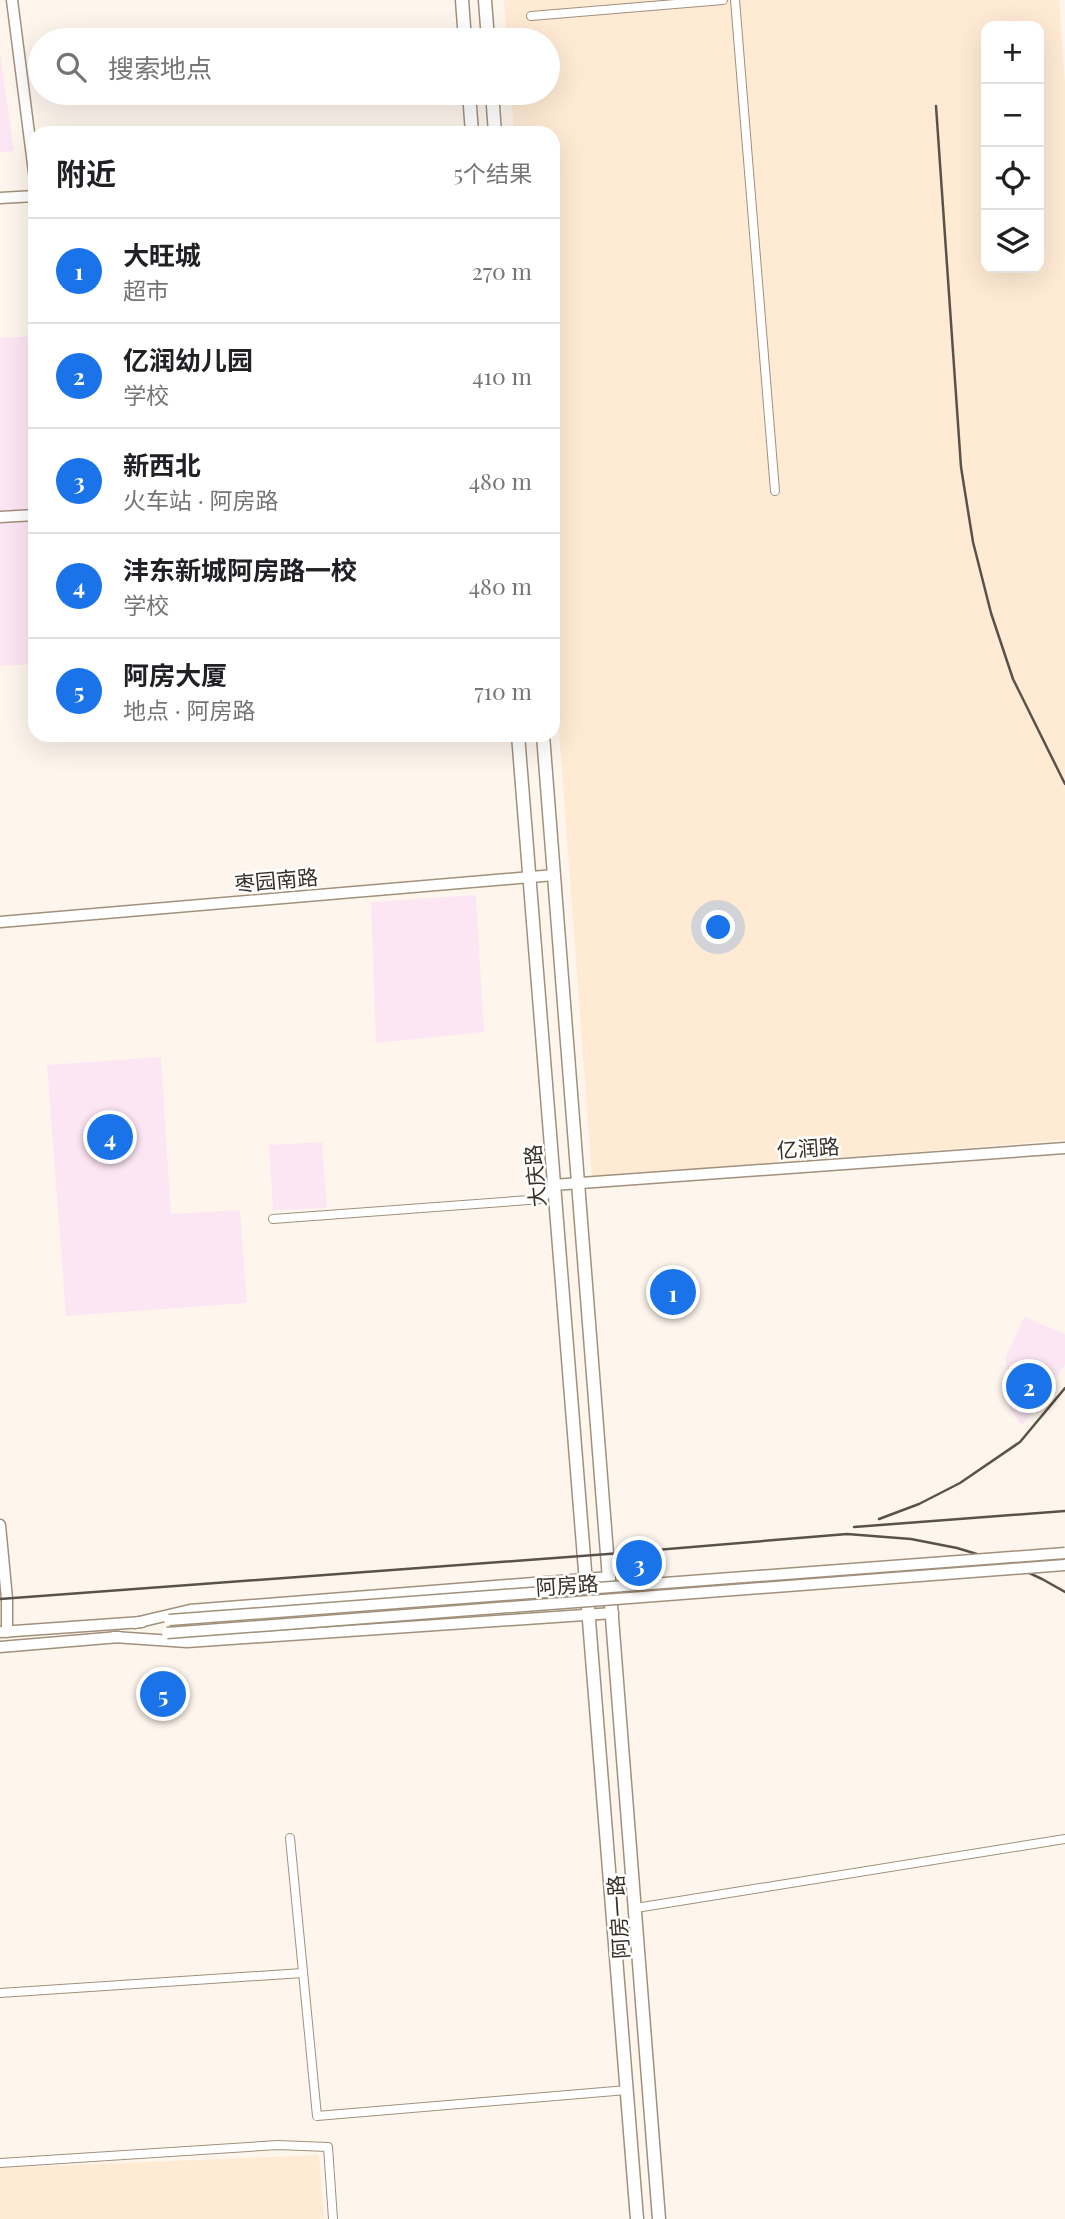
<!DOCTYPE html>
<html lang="zh">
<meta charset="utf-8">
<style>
:root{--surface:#fff;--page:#f2f2f2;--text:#202124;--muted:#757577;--line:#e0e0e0;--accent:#1a73e8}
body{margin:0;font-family:"Playfair Display","Noto Sans SC",serif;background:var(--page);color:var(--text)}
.controls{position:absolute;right:21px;top:21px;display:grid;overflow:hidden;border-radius:14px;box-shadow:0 7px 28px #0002}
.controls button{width:63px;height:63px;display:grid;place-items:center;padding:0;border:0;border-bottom:2px solid var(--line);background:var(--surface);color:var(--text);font:35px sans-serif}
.you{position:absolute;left:719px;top:928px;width:24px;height:24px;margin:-18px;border:5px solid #fff;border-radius:50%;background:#1a73e8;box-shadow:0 0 0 10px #1a73e833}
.badge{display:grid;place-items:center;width:46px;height:46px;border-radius:50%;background:var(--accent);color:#fff;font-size:23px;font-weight:700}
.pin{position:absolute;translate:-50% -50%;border:4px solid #fff;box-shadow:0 2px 7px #0006}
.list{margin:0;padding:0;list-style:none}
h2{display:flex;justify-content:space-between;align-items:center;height:91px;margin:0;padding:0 28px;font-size:30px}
h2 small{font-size:23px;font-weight:400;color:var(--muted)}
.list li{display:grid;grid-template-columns:46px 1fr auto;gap:21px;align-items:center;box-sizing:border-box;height:105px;padding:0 28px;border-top:2px solid var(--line)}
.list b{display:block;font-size:26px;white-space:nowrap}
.list p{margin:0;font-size:23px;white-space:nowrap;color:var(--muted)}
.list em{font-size:23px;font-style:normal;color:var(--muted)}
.icon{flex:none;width:38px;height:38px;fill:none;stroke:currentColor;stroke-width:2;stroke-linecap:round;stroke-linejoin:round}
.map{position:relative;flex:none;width:1065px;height:2219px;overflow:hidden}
.search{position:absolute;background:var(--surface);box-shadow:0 7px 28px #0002;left:28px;top:28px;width:532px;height:77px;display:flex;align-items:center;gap:18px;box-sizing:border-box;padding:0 24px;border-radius:38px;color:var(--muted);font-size:26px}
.panel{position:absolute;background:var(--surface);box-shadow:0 7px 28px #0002;left:28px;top:126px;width:532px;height:616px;border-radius:21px}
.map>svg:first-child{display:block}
</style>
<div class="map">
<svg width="1065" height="2219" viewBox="0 0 1065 2219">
<rect width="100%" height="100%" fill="#fef6ed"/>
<g fill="#ffebd4" fill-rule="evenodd">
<path d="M504,0H1059L1065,82V1140L592,1177L553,651V133H514L511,93H548V40H507ZM986,26H1039V268H986Z"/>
<polygon points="319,2155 324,2219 0,2219 0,2168"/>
</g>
<g fill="#fde6f3">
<polygon points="0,53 14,151 0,153"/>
<polygon points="35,336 35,664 0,666 0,338"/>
<polygon points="476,895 484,1032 376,1043 371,902"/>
<polygon points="161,1057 171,1214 240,1210 247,1303 66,1316 47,1065"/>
<polygon points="322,1142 327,1208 273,1210 269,1145"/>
<polygon points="1024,1317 1065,1334 1065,1365 1022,1426 1009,1407 1006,1357"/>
</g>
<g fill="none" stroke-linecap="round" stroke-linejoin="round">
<g stroke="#a1907b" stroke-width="10">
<g id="street">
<polyline points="735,0 775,491"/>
<polyline points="531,16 723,0"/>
<polyline points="273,1219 543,1199 553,1185"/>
<polyline points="290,1838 317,2116 627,2090"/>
<polyline points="636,1908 1065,1839"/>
<polyline points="0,1993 303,1973"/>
<polyline points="0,2163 278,2145 328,2147 333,2219"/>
</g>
</g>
<g stroke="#a1907b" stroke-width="13">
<g id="secondary">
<polyline points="12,0 35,180"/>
<polyline points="0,198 35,196"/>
<polyline points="0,517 35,515"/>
<polyline points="0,922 554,875"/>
<polyline points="553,1185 1065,1148"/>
<polyline points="0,1525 7,1599 7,1632"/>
<polyline points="135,1623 190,1610 610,1577"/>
<polyline points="0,1632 142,1622"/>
<polyline points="114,1637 187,1642 613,1613"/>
<polyline points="0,1647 119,1637"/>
</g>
</g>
<g stroke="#a1907b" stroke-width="15">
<g id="primary">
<polyline points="462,0 465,40"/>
<polyline points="485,0 488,40"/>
<polyline points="469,93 472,133"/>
<polyline points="492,93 495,133"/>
<polyline points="518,735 637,2219"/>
<polyline points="543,735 659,2219"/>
</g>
</g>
<use href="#street" stroke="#fff" stroke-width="8"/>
<use href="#secondary" stroke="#fff" stroke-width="10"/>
<use href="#primary" stroke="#fff" stroke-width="12"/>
<g stroke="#595249" stroke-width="2.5">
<polyline points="936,106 961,467 973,542 991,613 1013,679 1065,784"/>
<polyline points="879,1519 919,1504 960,1483 1020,1442 1065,1388"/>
<polyline points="854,1527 1065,1511"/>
<polyline points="0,1599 608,1554 847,1534 911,1539 957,1548 1010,1564 1042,1579 1065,1592"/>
</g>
<g stroke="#a1907b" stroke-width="13" stroke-linecap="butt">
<g id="secondary-bridge">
<polyline points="169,1620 1065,1553"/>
<polyline points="167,1633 1065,1565"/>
</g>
</g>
<use href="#secondary-bridge" stroke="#fff" stroke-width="10"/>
</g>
<g text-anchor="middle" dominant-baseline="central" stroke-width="5" stroke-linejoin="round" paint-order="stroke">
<g font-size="21" fill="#373027" stroke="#fff">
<text transform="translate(276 879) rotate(-5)">枣园南路</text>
<text transform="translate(808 1147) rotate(-4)">亿润路</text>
<text transform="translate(534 1176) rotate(-95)">大庆路</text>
<text transform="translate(567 1584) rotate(-4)">阿房路</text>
<text transform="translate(617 1917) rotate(-94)">阿房一路</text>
</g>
</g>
</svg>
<div class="controls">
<button>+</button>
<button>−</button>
<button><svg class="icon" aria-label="locate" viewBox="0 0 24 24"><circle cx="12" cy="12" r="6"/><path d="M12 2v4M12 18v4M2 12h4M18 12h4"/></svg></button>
<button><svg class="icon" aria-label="layers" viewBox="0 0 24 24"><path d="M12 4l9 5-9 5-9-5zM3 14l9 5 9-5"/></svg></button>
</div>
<div class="you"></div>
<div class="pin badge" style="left:673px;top:1292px">1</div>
<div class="pin badge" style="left:1029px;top:1386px">2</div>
<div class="pin badge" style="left:639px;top:1563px">3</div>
<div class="pin badge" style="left:110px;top:1137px">4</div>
<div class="pin badge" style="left:163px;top:1694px">5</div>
<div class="search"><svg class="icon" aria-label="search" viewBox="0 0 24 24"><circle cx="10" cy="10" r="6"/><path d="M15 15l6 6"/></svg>搜索地点</div>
<section class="panel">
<h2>附近<small>5个结果</small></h2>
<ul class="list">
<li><span class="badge">1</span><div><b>大旺城</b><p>超市</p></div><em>270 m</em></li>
<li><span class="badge">2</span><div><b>亿润幼儿园</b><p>学校</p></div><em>410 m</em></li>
<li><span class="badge">3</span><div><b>新西北</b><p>火车站 · 阿房路</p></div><em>480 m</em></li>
<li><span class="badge">4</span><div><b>沣东新城阿房路一校</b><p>学校</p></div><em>480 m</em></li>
<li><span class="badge">5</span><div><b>阿房大厦</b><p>地点 · 阿房路</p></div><em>710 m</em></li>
</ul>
</section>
</div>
